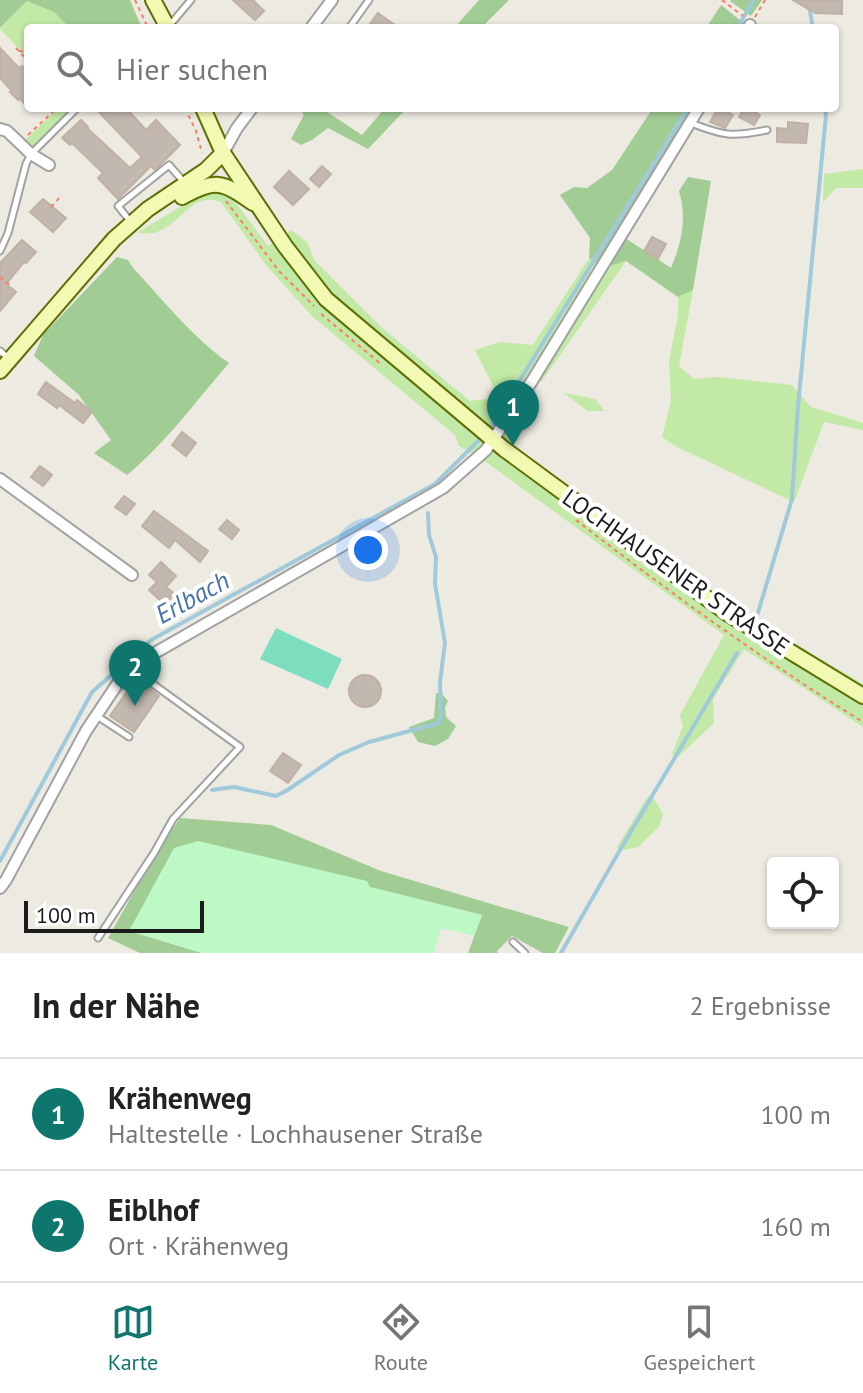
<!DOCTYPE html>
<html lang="de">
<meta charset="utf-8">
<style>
:root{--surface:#fff;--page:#f6f6f6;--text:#222;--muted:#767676;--line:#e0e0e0;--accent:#0f766e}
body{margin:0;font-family:"PT Sans",sans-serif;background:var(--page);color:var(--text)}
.controls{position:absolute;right:24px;bottom:24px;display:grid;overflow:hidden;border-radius:8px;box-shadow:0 2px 6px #0004}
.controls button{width:72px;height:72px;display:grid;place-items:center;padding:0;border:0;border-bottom:2px solid var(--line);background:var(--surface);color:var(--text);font:40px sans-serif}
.scale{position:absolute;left:24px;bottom:20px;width:180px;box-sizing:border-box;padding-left:8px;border:4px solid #1b1b1b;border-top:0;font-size:22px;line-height:28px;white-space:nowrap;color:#1b1b1b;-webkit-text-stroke:6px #fff;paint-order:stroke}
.you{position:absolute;left:368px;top:550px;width:28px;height:28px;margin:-20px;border:6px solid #fff;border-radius:50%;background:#1a73e8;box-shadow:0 0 0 12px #1a73e833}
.badge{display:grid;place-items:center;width:52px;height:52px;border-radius:50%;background:var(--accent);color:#fff;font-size:26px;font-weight:700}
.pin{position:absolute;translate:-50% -66px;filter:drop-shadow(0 2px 4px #0008)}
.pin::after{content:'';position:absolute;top:42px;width:28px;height:24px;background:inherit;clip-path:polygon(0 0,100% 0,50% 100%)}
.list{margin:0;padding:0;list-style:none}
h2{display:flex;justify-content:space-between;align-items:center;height:104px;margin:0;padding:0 32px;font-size:34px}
h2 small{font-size:26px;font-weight:400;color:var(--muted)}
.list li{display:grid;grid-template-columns:52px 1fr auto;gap:24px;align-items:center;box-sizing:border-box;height:112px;padding:0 32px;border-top:2px solid var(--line)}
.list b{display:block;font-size:30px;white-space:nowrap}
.list p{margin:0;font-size:26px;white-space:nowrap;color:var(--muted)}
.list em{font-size:26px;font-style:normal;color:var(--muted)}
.icon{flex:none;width:44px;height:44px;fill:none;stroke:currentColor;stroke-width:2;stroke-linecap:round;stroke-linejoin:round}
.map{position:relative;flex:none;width:863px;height:953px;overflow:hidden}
.search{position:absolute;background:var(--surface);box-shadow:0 2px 6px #0004;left:24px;right:24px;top:24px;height:88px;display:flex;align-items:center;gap:20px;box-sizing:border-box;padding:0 28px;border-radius:8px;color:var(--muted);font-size:30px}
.sheet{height:328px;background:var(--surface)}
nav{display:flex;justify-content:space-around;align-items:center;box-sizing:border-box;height:112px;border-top:2px solid var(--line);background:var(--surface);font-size:22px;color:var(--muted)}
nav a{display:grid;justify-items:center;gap:4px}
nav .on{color:var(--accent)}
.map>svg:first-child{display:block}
</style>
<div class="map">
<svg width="863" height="953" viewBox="0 0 863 953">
<rect width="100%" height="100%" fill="#edeae1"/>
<g fill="#c2e9a5">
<polygon points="27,1 54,12 70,28 28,28 28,58 0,29"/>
<polygon points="59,108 71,108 73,110 30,151 22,143"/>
<polygon points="863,169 863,188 836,188 823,202 824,174"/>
<path d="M211,190L228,192L268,246L291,230L307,242L315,261L381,327L470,401L486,399L496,392L475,350L500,342L533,345L589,258L599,265L496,429L506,435L508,442L734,607L863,684V727L744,649L713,699L714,723L678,757L672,754L683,726L680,715L724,635L482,459L459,446L455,435L313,317L266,265L221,202C192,191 183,222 157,232C151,234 144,233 137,233L204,192Z"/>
<polygon points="626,261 542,381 532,381 603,268"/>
<polygon points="693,290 679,366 694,379 718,377 792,385 811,407 863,423 863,430 824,422 794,502 675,446 662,437 671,401 669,361 678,315 678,297"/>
<polygon points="564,393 595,399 604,411 588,411"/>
<polygon points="648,796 654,799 663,814 659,827 638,847 623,850 617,847"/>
</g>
<g fill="#a1cd95">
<polygon points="0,0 130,0 142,28 70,28 54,12 27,1 0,28"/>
<polygon points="479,0 509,0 481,28 454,28"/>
<polygon points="731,0 762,0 751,16 730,1"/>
<polygon points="721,5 746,25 744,28 706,28"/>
<polygon points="299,108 321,108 362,135 385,108 407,108 368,149 328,128 312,140 301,145 291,139 304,115"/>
<path d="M653,108H695L619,234L671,268C682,241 687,219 679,191L688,177L711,181L693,290L678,297L626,261L603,268L589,258L590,238L560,195L574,187L587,188L612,170Z"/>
<path d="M117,257L128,260L134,269C164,301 193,338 229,363C196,401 166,443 127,475L94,453L111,440L78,394L34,356L43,335Z"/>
<polygon points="436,693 441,693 448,701 445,707 446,717 456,726 448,739 435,746 418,742 409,727 434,718"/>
<polygon points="180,818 271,825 381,871 569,927 555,953 543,953 512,936 497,951 498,953 468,953 482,915 369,887 130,931 202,953 140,953 108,938 155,854"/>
</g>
<polygon fill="#bcf9c5" points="198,841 367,881 370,887 482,915 474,936 441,928 434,953 202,953 129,931 174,848"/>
<polygon fill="#7ddebf" points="276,628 342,659 328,689 260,659"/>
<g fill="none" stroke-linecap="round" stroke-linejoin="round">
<g stroke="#a0cadc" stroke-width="4">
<polyline points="808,0 813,28"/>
<polyline points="737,28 754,0"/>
<polyline points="491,427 688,108"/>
<polyline points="757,616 792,499 798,406 826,115 825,108"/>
<polyline points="212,790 234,787 276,796 286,791 339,755 369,742 439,723 441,717 440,682 445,643 435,584 436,557 429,535 428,513"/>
<polyline points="0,861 92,692 151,640 435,484 478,441"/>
<polyline points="561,953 620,850 737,653"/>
</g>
</g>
<g fill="#c2b8b0" stroke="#bfb1a3" stroke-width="2">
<polygon points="233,0 253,0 264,11 255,20"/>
<polygon points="793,0 842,0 842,14 815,13"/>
<polygon points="378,13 399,28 367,28"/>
<polygon points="0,48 19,68 22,66 28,73 28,107 19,98 18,100 10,92 12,91 0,78"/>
<polygon points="95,108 126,108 146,130 156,120 180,145 155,170 151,166 118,199 98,178 103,173 72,143 70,145 62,138 81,120 88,127 87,128 130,168 142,157"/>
<polygon points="718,108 733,115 725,128 710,122"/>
<polygon points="744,108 748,108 760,115 754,125 739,117"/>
<polygon points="788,122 808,124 806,143 777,142 777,128 788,129"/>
<polygon points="322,166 331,174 319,187 310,179"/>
<polygon points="289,171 309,189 293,205 274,187"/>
<polygon points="43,199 66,218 53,232 30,212"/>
<polygon points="652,237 666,244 658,259 644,251"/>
<polygon points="22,240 36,252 26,263 24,262 6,284 16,292 0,311 0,263"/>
<polygon points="46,382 75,403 77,400 92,412 83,423 59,405 57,408 38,394"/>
<polygon points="182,432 196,443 186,456 172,445"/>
<polygon points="40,466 52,475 43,486 31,477"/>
<polygon points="124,496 135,504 126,515 115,507"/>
<polygon points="154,511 208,551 200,562 175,540 169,548 142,526"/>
<polygon points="227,520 239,530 232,539 219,529"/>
<polygon points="161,562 176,576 166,587 189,605 181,615 165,602 164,604 149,590 157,582 149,575"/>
<circle cx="365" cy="691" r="16"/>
<polygon points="136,679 159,696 134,732 110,716"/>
<polygon points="283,753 301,765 288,783 270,771"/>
</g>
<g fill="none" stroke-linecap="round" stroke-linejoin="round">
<g stroke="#a2a2a2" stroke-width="9">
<g id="lane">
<polyline points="169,26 191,0"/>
<polyline points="349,28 369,0"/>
<path d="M691,123C724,136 732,137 767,130"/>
<polyline points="130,221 118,206 169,165 183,181"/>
<polyline points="0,251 8,233 26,164 31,154 77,108"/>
<polyline points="0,351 10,359"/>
<polyline points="97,716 129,737"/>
<polyline points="98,938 154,853 173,819 240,747 135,671"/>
<polyline points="513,942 525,953"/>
</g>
</g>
<g stroke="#a2a2a2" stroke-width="14">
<g id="street">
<polyline points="311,28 332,0"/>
<polyline points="748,28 750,25"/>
<polyline points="0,129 7,131 31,154 49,165"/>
<polyline points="223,153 237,128 252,108"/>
<polyline points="0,479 132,575"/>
<polyline points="0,888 6,880 86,731 118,683 153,654 443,488 486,450 532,381 699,108"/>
</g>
</g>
<g stroke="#5d7104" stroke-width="18">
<g id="secondary">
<polyline points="153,0 168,28"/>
<polyline points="203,108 223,153 285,246 326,299 504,449 727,613 863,696"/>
<path d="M182,197C216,179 222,181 253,203"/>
<polyline points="0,371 114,239 148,209 206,170 223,153"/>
</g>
</g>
<g stroke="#fa7e65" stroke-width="2" stroke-dasharray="4 4" stroke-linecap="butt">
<polyline points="135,0 148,28"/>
<polyline points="722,0 743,16"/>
<polyline points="755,17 765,0"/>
<polyline points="16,48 28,61"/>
<polyline points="19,51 28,52"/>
<polyline points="185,108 196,131 202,153"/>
<polyline points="28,135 57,108"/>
<polyline points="226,201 279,271 314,306"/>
<polyline points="51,207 60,197"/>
<polyline points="0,277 10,285 9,286"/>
<polyline points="321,314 381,364"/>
<path d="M576,520C669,592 763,660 863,722"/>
</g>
<use href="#lane" stroke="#fff" stroke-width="5"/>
<use href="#street" stroke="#fff" stroke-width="10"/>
<use href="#secondary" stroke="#f1f9b2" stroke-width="14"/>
</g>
<g text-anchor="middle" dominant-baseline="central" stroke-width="8" stroke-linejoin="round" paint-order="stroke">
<g font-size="24" fill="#1b1b1b" stroke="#fff">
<text transform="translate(676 572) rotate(35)">LOCHHAUSENER STRASSE</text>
</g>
<g font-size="26" font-style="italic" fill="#4873aa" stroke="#fff">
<text transform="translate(192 597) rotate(-29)">Erlbach</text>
</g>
</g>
</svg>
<div class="controls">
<button><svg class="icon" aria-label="locate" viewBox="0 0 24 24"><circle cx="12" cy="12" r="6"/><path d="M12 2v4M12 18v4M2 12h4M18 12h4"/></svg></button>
</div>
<div class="scale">100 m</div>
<div class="you"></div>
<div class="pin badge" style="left:513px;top:446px">1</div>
<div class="pin badge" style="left:135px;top:706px">2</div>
<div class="search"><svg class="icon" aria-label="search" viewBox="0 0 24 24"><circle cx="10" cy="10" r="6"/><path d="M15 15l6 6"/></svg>Hier suchen</div>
</div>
<section class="sheet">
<h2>In der Nähe<small>2 Ergebnisse</small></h2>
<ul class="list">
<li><span class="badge">1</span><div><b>Krähenweg</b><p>Haltestelle · Lochhausener Straße</p></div><em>100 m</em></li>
<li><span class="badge">2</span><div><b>Eiblhof</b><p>Ort · Krähenweg</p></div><em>160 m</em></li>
</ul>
</section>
<nav>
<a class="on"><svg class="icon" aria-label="map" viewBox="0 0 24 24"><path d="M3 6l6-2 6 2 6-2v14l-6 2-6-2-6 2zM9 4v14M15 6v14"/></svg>Karte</a>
<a><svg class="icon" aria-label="directions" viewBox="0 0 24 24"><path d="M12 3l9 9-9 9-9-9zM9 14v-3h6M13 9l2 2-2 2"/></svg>Route</a>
<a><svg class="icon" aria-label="saved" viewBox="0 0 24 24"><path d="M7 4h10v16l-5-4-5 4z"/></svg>Gespeichert</a>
</nav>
